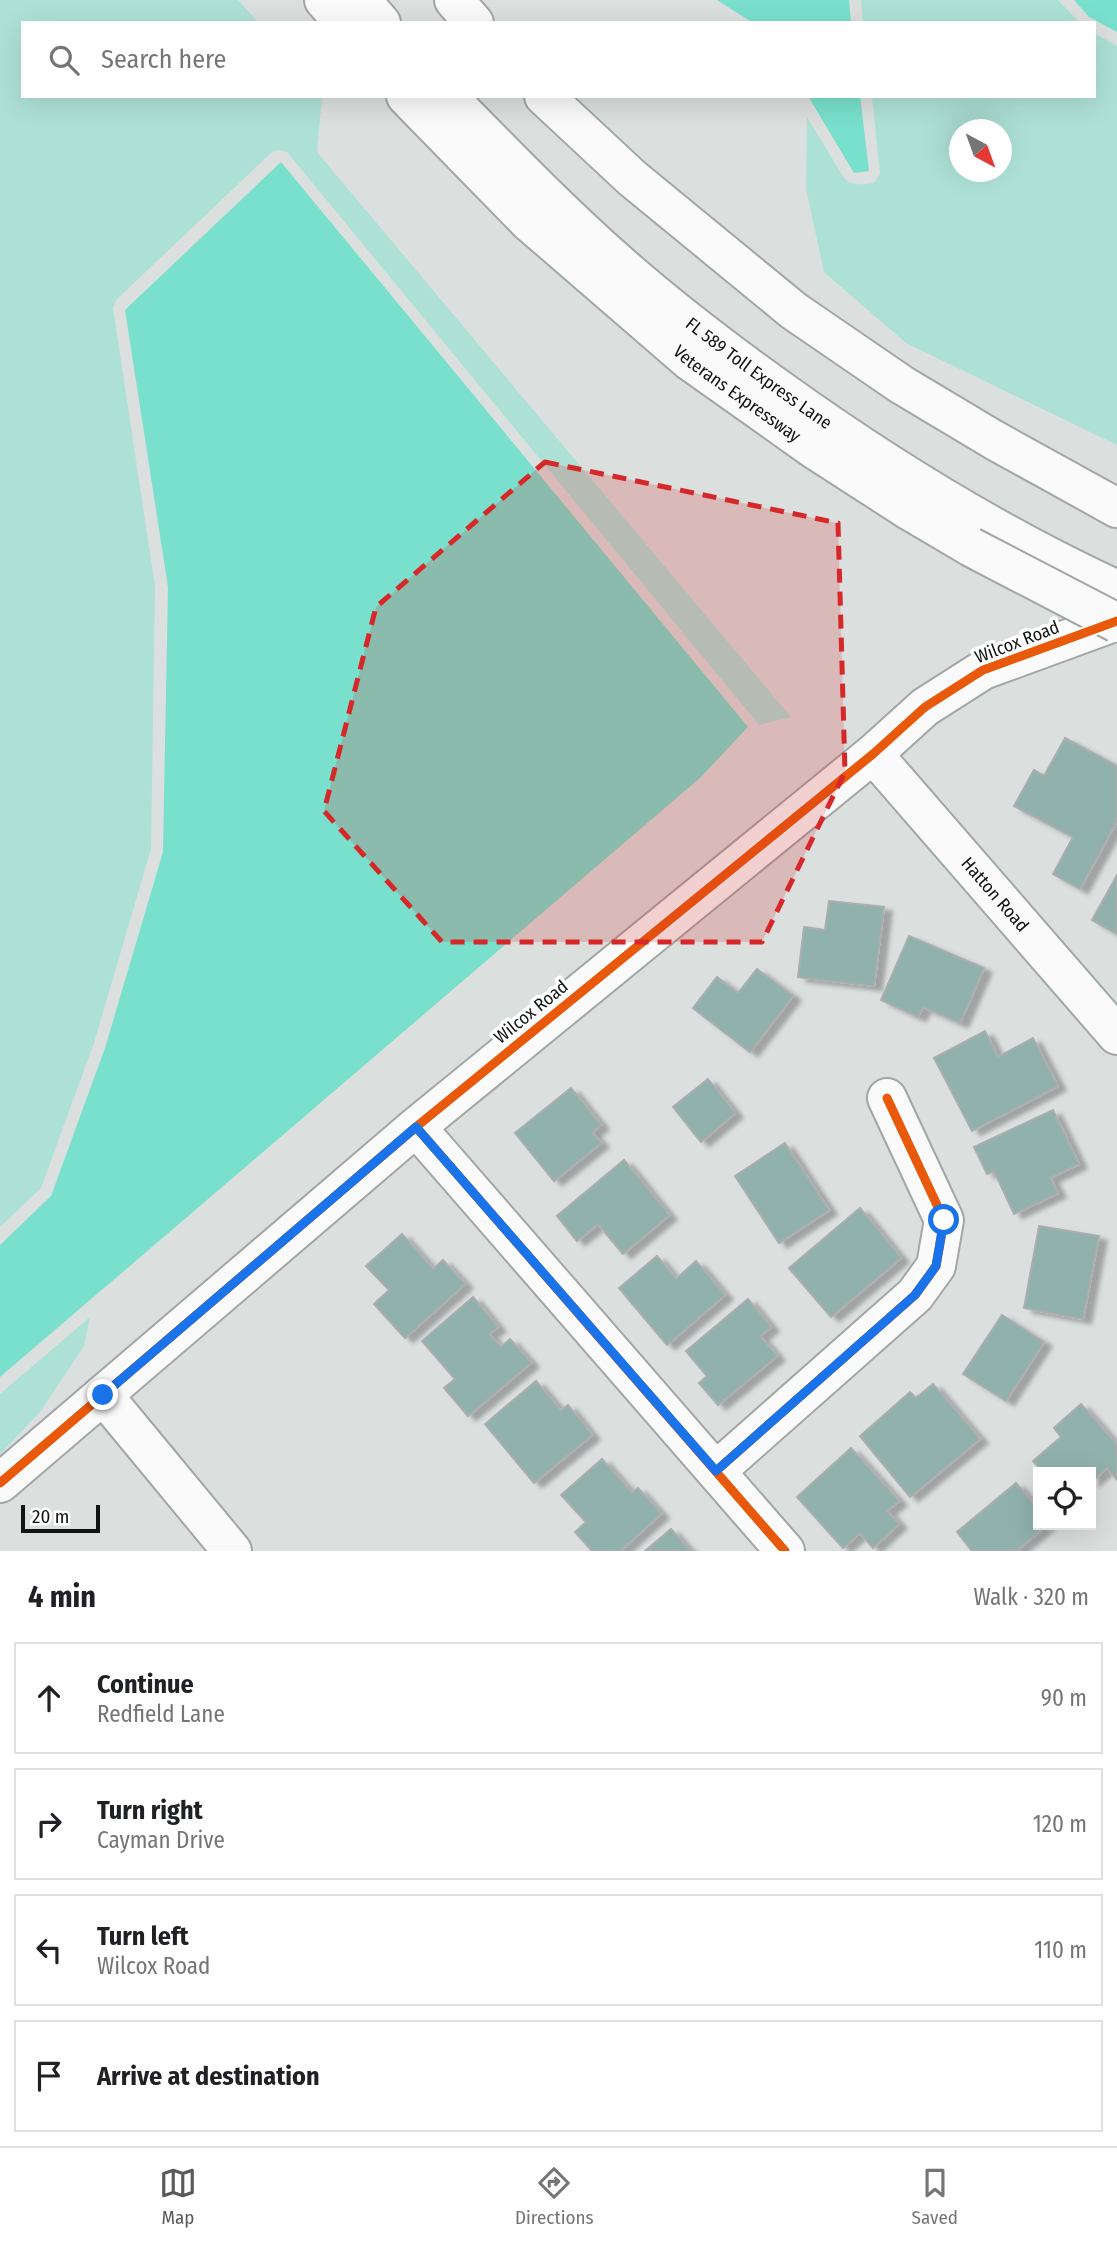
<!DOCTYPE html>
<meta charset="utf-8">
<style>
:root{--surface:#fff;--page:#f6f6f6;--text:#202124;--muted:#757577;--line:#e0e0e0;--accent:#585b5a}
body{margin:0;font-family:"Fira Sans Condensed",sans-serif;background:var(--page);color:var(--text)}
.controls{position:absolute;right:21px;bottom:21px;display:grid;overflow:hidden;border-radius:0px;box-shadow:0 7px 28px #0002}
.controls button{width:63px;height:63px;display:grid;place-items:center;padding:0;border:0;border-bottom:2px solid var(--line);background:var(--surface);color:var(--text);font:35px sans-serif}
.compass{position:absolute;left:949px;top:119px;width:63px;height:63px;border-radius:50%;background:var(--surface);box-shadow:0 7px 28px #0002;rotate:139deg}
.scale{position:absolute;left:21px;bottom:18px;width:79px;box-sizing:border-box;padding-left:7px;border:4px solid #111413;border-top:0;font-size:19px;line-height:24px;white-space:nowrap;color:#111413;-webkit-text-stroke:5px #fff;paint-order:stroke}
.stop{position:absolute;width:21px;height:21px;margin:-16px;border:5px solid #1a73e8;border-radius:50%;background:#fff}
.stop.end{background:#1a73e8;border-color:#fff;box-shadow:0 2px 7px #0008}
.list{margin:0;padding:0;list-style:none}
h2{display:flex;justify-content:space-between;align-items:center;height:91px;margin:0;padding:0 28px;font-size:30px}
h2 small{font-size:23px;font-weight:400;color:var(--muted)}
.list li{display:grid;grid-template-columns:46px 1fr auto;gap:21px;align-items:center;box-sizing:border-box;height:112px;margin:0 14px 14px;padding:0 14px;border:2px solid var(--line);border-radius:0px}
.list b{display:block;font-size:26px;white-space:nowrap}
.list p{margin:0;font-size:23px;white-space:nowrap;color:var(--muted)}
.list em{font-size:23px;font-style:normal;color:var(--muted)}
.icon{flex:none;width:38px;height:38px;fill:none;stroke:currentColor;stroke-width:2;stroke-linecap:round;stroke-linejoin:round}
.map{position:relative;flex:none;width:1117px;height:1551px;overflow:hidden}
.search{position:absolute;background:var(--surface);box-shadow:0 7px 28px #0002;left:21px;right:21px;top:21px;height:77px;display:flex;align-items:center;gap:18px;box-sizing:border-box;padding:0 24px;border-radius:0px;color:var(--muted);font-size:26px}
.sheet{height:595px;background:var(--surface)}
nav{display:flex;justify-content:space-around;align-items:center;box-sizing:border-box;height:98px;border-top:2px solid var(--line);background:var(--surface);font-size:19px;color:var(--muted)}
nav a{display:grid;justify-items:center;gap:4px}
nav .on{color:var(--accent)}
.map>svg:first-child{display:block}
</style>
<div class="map">
<svg width="1117" height="1551" viewBox="0 0 1117 1551">
<defs>
<filter id="shadow"><feDropShadow dx="8" dy="4.5" stdDeviation="2" flood-color="#0004"/></filter>
</defs>
<rect width="100%" height="100%" fill="#dbdfde"/>
<g fill="#aee1d6" fill-rule="evenodd">
<polygon points="0,0 238,0 259,23 23,23 23,96 322,96 317,152 791,717 759,725 287,152 279,150 272,152 116,300 113,308 155,586 151,849 94,1043 41,1188 0,1227"/>
<polygon points="861,0 1058,0 1080,23 863,23"/>
<path d="M1094,33L1117,46V445L906,343L824,272L806,189L807,117L844,178C853,187 863,184 874,183L880,174L872,96H1094ZM960,130H1002V172H960Z"/>
<polygon points="90,1317 84,1346 40,1412 0,1454 0,1394"/>
</g>
<g fill="#79e0cd">
<polygon points="717,0 849,0 851,23 753,23"/>
<polygon points="1074,0 1117,0 1117,32 1089,17"/>
<polygon points="808,96 860,96 869,171 854,173"/>
<polygon points="281,162 748,727 700,778 0,1377 0,1245 51,1196 105,1048 163,852 168,587 125,310"/>
</g>
<g fill="#90b1ac" stroke="#abaeae" stroke-width="2" filter="url(#shadow)">
<polygon points="1065,738 1117,766 1117,821 1080,889 1053,874 1073,837 1014,806 1034,770 1044,776"/>
<polygon points="1117,875 1117,934 1092,920"/>
<polygon points="829,901 884,907 874,986 798,977 804,927 825,930"/>
<polygon points="909,936 984,968 960,1023 923,1007 918,1017 881,1000"/>
<polygon points="757,969 793,996 750,1052 693,1008 717,977 738,993"/>
<polygon points="985,1031 998,1057 1033,1038 1058,1086 972,1131 934,1058"/>
<polygon points="708,1079 735,1113 701,1142 673,1107"/>
<polygon points="571,1088 601,1125 592,1133 601,1143 554,1181 515,1133"/>
<polygon points="1053,1110 1079,1164 1050,1178 1058,1193 1014,1214 994,1171 987,1174 974,1147"/>
<polygon points="785,1143 829,1210 779,1243 735,1176"/>
<polygon points="624,1160 669,1215 623,1254 598,1224 577,1241 557,1216"/>
<polygon points="860,1208 901,1258 831,1317 789,1268"/>
<polygon points="1039,1226 1099,1236 1083,1319 1024,1308"/>
<polygon points="402,1234 433,1269 443,1260 465,1284 405,1338 374,1304 389,1290 366,1266"/>
<polygon points="657,1256 676,1279 696,1261 725,1295 667,1345 619,1288"/>
<polygon points="473,1297 498,1327 489,1334 501,1347 510,1339 531,1363 468,1416 444,1388 455,1379 422,1341"/>
<polygon points="748,1299 771,1327 760,1336 777,1356 718,1405 699,1383 707,1376 686,1351"/>
<polygon points="1002,1315 1044,1342 1006,1401 963,1374"/>
<polygon points="536,1381 561,1411 568,1405 592,1435 534,1483 485,1424"/>
<polygon points="933,1384 980,1439 910,1497 860,1436 910,1392 916,1398"/>
<polygon points="1081,1404 1117,1445 1117,1480 1107,1468 1091,1482 1091,1472 1043,1472 1033,1461 1061,1437 1054,1428"/>
<polygon points="851,1448 899,1501 887,1511 899,1524 873,1548 860,1533 843,1548 797,1497"/>
<polygon points="602,1459 632,1493 638,1488 661,1514 620,1551 592,1551 575,1532 586,1522 561,1495"/>
<polygon points="1016,1483 1038,1509 1038,1525 1047,1525 1016,1551 972,1551 957,1532"/>
<polygon points="671,1529 690,1551 645,1551"/>
</g>
<g fill="none" stroke-linecap="round" stroke-linejoin="round">
<g stroke="#a2a6a5" stroke-width="42">
<g id="minor">
<path id="s1" d="M873,754L1117,1035"/>
<polyline points="416,1127 785,1551"/>
<polyline points="103,1395 232,1551"/>
<polyline points="716,1471 915,1295 936,1266 944,1220 887,1098"/>
<polyline points="0,1483 416,1127 873,754 925,707 983,670 1117,621"/>
</g>
</g>
<g stroke="#a2a6a5" stroke-width="42">
<g id="highway">
<polyline points="324,0 344,23"/>
<polyline points="361,0 381,23"/>
<polyline points="454,0 474,23"/>
<path id="s2" d="M406,96L528,221L690,361L814,449L910,511L971,547"/>
<path id="s3" d="M447,96C503,153 558,210 618,263C669,308 724,350 780,390C886,466 998,535 1117,590"/>
<polyline points="544,96 632,178 794,311 902,385 994,440 1117,508"/>
</g>
</g>
<use href="#minor" stroke="#fafafa" stroke-width="38"/>
<use href="#highway" stroke="#fafafa" stroke-width="38"/>
<g stroke="#a2a6a5" stroke-width="42" stroke-linecap="butt">
<polyline id="highway-bridge" points="971,547 1117,623"/>
</g>
<use href="#highway-bridge" stroke="#fafafa" stroke-width="38"/>
<g stroke="#fff" stroke-width="13">
<g id="cycleway">
<polyline points="416,1127 785,1551"/>
<polyline points="716,1471 915,1295 936,1266 944,1220 887,1098"/>
<polyline points="0,1483 416,1127 873,754 925,707 983,670 1117,621"/>
</g>
</g>
<use href="#cycleway" stroke="#e8590c" stroke-width="9"/>
</g>
<g fill="none" stroke-linecap="round" stroke-linejoin="round">
<polyline stroke="#1a73e8" stroke-width="9" points="103,1395 416,1127 716,1471 915,1295 936,1266 944,1220"/>
</g>
<path fill="#d62828" fill-opacity="0.2" stroke="#d62828" stroke-width="5" stroke-dasharray="14 9" stroke-linejoin="round" d="M545,462L838,523L845,772L762,942H442L324,811L376,607Z"/>
<g text-anchor="middle" dominant-baseline="central" stroke-width="7" stroke-linejoin="round" paint-order="stroke">
<g font-size="18" fill="#111413" stroke="#fff">
<text stroke="none"><textPath href="#s3" startOffset="418">FL 589 Toll Express Lane</textPath></text>
<text stroke="none"><textPath href="#s2" startOffset="446">Veterans Expressway</textPath></text>
<text transform="translate(1017 642) rotate(-21)">Wilcox Road</text>
<text stroke="none"><textPath href="#s1" startOffset="186">Hatton Road</textPath></text>
<text transform="translate(531 1012) rotate(-39)">Wilcox Road</text>
</g>
</g>
</svg>
<div class="controls">
<button><svg class="icon" aria-label="locate" viewBox="0 0 24 24"><circle cx="12" cy="12" r="6"/><path d="M12 2v4M12 18v4M2 12h4M18 12h4"/></svg></button>
</div>
<svg class="compass" viewBox="-18 -18 36 36"><path d="M0-13l5 13h-10z" fill="#e53935"/><path d="M0 13l5-13h-10z" fill="#757577"/></svg>
<div class="scale">20 m</div>
<div class="stop" style="left:944px;top:1220px"></div>
<div class="stop end" style="left:103px;top:1395px"></div>
<div class="search"><svg class="icon" aria-label="search" viewBox="0 0 24 24"><circle cx="10" cy="10" r="6"/><path d="M15 15l6 6"/></svg>Search here</div>
</div>
<section class="sheet">
<h2>4 min<small>Walk · 320 m</small></h2>
<ul class="list">
<li><svg class="icon" aria-label="ahead" viewBox="0 0 24 24"><path d="M12 20V5M6 11l6-6 6 6"/></svg><div><b>Continue</b><p>Redfield Lane</p></div><em>90 m</em></li>
<li><svg class="icon" aria-label="right" viewBox="0 0 24 24"><path d="M7 20v-9h11M14 6l5 5-5 5"/></svg><div><b>Turn right</b><p>Cayman Drive</p></div><em>120 m</em></li>
<li><svg class="icon" aria-label="left" viewBox="0 0 24 24"><path d="M17 20v-9H6M10 6l-5 5 5 5"/></svg><div><b>Turn left</b><p>Wilcox Road</p></div><em>110 m</em></li>
<li><svg class="icon" aria-label="arrive" viewBox="0 0 24 24"><path d="M6 21V4h12l-3 4 3 4H6"/></svg><div><b>Arrive at destination</b></div></li>
</ul>
</section>
<nav>
<a class="on"><svg class="icon" aria-label="map" viewBox="0 0 24 24"><path d="M3 6l6-2 6 2 6-2v14l-6 2-6-2-6 2zM9 4v14M15 6v14"/></svg>Map</a>
<a><svg class="icon" aria-label="directions" viewBox="0 0 24 24"><path d="M12 3l9 9-9 9-9-9zM9 14v-3h6M13 9l2 2-2 2"/></svg>Directions</a>
<a><svg class="icon" aria-label="saved" viewBox="0 0 24 24"><path d="M7 4h10v16l-5-4-5 4z"/></svg>Saved</a>
</nav>
